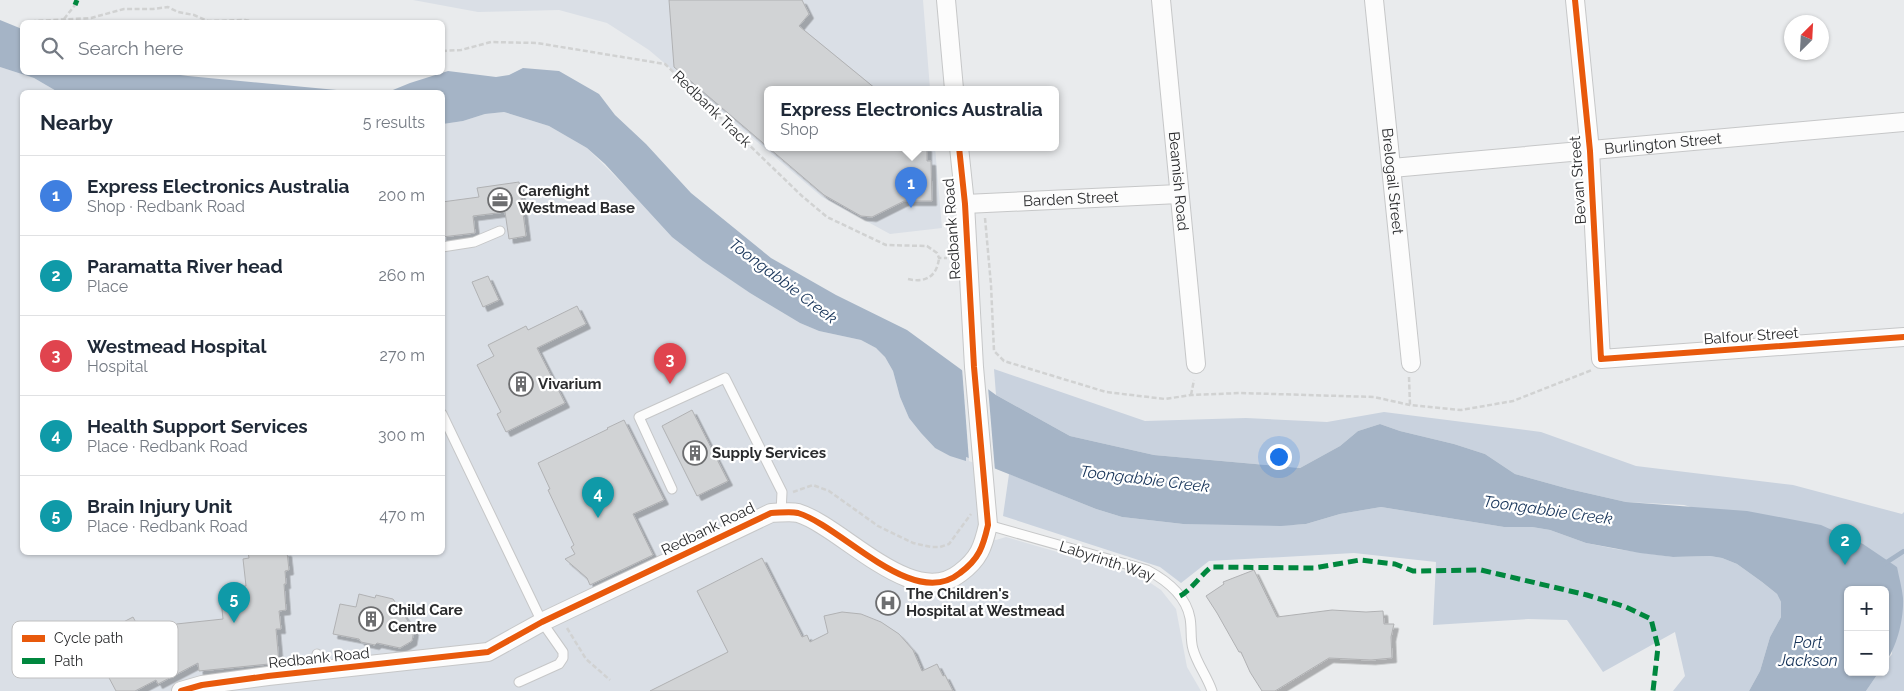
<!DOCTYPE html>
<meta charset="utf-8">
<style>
:root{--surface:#fff;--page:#f6f6f7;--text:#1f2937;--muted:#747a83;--line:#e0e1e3;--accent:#6d6e70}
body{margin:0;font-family:Raleway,sans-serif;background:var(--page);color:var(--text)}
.controls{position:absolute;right:15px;bottom:15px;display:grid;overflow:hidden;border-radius:8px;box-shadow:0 1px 4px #0004}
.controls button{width:45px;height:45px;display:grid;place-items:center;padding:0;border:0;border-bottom:1px solid var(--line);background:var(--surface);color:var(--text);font:25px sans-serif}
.compass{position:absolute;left:1784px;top:15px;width:45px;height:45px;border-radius:50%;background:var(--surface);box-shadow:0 1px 4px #0004;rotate:24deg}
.you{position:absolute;left:1278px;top:456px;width:18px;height:18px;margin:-12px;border:4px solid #fff;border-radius:50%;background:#1a73e8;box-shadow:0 0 0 8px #1a73e833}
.badge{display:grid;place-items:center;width:32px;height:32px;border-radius:50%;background:var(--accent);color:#fff;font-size:16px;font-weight:700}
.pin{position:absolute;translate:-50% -41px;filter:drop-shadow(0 1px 2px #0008)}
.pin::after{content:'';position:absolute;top:26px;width:18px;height:15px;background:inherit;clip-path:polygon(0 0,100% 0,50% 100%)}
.popup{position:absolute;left:764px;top:86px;width:295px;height:65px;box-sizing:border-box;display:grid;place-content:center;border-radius:8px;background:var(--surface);filter:drop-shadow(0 1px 4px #0005);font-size:16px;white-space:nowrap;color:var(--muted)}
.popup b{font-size:19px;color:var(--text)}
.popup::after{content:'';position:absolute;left:50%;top:100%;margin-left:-10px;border:10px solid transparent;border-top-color:var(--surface)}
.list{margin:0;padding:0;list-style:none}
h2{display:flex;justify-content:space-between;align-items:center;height:65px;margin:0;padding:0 20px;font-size:21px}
h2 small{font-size:16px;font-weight:400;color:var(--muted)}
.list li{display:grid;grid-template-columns:32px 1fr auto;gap:15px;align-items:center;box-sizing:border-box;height:80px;padding:0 20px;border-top:1px solid var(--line)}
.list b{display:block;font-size:19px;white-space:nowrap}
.list p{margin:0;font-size:16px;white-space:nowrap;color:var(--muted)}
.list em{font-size:16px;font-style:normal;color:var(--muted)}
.icon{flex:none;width:28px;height:28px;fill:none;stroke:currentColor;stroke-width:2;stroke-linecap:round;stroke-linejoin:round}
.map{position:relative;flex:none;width:1904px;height:691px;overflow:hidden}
.search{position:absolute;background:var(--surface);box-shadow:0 1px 4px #0004;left:20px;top:20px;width:425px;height:55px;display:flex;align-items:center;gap:12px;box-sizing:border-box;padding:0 18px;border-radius:8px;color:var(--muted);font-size:19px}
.panel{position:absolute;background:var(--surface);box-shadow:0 1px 4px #0004;left:20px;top:90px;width:425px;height:465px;border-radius:8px}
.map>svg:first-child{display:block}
</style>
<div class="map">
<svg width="1904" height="691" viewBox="0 0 1904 691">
<defs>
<filter id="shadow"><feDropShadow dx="4.5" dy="4.5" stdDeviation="0" flood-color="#0004"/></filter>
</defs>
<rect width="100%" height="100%" fill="#e9ebed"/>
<g fill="#dadfe6">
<polygon points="413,0 923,0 930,89 767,89 767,147 935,147 942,228 890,234 822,197 649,50 607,23 559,10 478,12"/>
<polygon points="0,67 34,78 58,92 22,92 22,552 442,552 443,124 463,121 485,114 504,112 549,126 587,148 627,188 732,280 750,293 800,323 819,331 861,340 876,348 885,357 893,371 900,397 909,418 921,433 935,448 966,460 966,457 976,461 979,522 978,535 996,540 1006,537 1140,576 1161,590 1176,609 1187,667 1201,691 0,691"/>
</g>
<g fill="#c9d2de">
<polygon points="994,369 1145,421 1246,418 1327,422 1384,412 1541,432 1636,466 1793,485 1902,514 1904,512 1904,691 1866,691 1879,672 1885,672 1885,663 1892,654 1897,567 1684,505 1626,502 1569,489 1515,474 1485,454 1454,444 1400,431 1380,424 1358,431 1340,446 1300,468 1154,455 1070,436 996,395"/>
<polygon points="1009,474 1096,509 1122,517 1183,524 1295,525 1306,524 1340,514 1381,507 1504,527 1532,527 1550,530 1586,543 1616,549 1673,557 1710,556 1722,558 1737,564 1762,582 1777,594 1781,602 1781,617 1770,637 1760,671 1749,691 1673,691 1685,676 1675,632 1603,672 1567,620 1528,619 1433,625 1436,562 1354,553 1209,561 1181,583 1160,567 1003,516"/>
</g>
<path fill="#a5b4c6" d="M0,20L22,29V72L165,73L188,76L358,92H388L410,83L448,71L496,77L509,75L523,68L559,71L599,94L615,115L646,144L691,193L771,258L836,295L907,330L996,395L1070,436L1154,455L1300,468L1340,446L1358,431L1380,424L1400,431L1454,444L1485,454L1515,474L1569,489L1626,502L1747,511L1821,525L1863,544L1897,567C1899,577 1902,588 1903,598C1904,619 1897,647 1885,663V590H1848V672H1879L1866,691H1749L1760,671L1770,637L1781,617V602L1777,594L1762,582L1737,564L1722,558L1710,556L1673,557L1640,553L1586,543L1550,530L1532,527H1504L1381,507L1340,514L1306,524L1281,526L1183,524L1122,517L1096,509L966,457V461L950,456L935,448L921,433L909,418L900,397L893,371L885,357L876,348L861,340L819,331L800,323L750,293L703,261L672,237L605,164L587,148L549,126L504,112L485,114L463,121L443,124L442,92H58L34,78L0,67Z"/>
<polygon fill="#e9ebed" points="962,368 988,387 995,471 969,461"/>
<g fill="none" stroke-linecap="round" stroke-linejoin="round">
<polyline stroke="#a5b4c6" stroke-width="4.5" points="1884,564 1904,551"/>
</g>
<g fill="#d1d3d5" stroke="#b0b1b3" filter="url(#shadow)">
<polygon points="669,0 802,0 809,14 799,26 876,89 767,89 767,147 927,147 927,161 931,161 932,201 904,201 872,217 861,216 824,195 674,67"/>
<polygon points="519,182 526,236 509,239 505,212 473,216 475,233 442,237 442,202 479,197 477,188"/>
<polygon points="488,276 499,300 483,307 472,282"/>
<polygon points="577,306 586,324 537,348 565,403 506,432 497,414 501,412 477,365 494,356 488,345 526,326 528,330"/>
<polygon points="692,410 728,481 697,496 662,426"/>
<polygon points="624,420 664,500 633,514 653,555 590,585 587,578 565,559 575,554 571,547 574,545 548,490 550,489 538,463 608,429 607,428"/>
<polygon points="248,552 287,552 289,570 285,571 286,584 284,584 286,610 279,611 281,629 276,629 279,663 199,671 198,663 158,684 156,680 135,691 116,691 89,640 133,617 139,628 223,619 221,600 244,598 243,586 246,586 243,559 249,558"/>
<polygon points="762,558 802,637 807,635 810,642 828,633 824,616 842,612 861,614 881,622 899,634 913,650 922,671 937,664 943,676 945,675 953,691 650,691 728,652 697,591"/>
<polygon points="1254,570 1277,617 1332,610 1366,612 1383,611 1384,624 1394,624 1391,637 1392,658 1371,660 1329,658 1275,691 1262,691 1250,672 1241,652 1239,652 1217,613 1206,596 1224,584 1223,582"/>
<polygon points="359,594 375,598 376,595 393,599 414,630 412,641 400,648 377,643 375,645 361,642 359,639 333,634 340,604 356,607"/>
</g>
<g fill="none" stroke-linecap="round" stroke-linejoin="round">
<g stroke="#c6c7c8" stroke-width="11">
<g id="lane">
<polyline points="442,247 474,242 500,231"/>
<polyline points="442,414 542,622 563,652 563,658 559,664 519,682"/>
<polyline points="672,489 639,417 725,378 782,492 781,513"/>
<path d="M988,525L1147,570C1166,580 1186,596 1190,618C1192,628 1190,639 1193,649C1197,664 1207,676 1212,691"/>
<polyline points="317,654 321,671"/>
</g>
</g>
<g stroke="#c6c7c8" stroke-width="20">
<g id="street">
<polyline points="946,0 954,89"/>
<path id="s1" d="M1161,0L1196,364"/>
<path id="s2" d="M1374,0L1411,363"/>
<polyline points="1575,0 1590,151 1601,359 1904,337"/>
<path id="s3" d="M1392,168L1904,122"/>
<path id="s4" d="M965,204L1179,194"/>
<path d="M181,691L202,685L268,676L488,652L542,622L771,513C779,513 790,511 798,513C843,527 913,611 960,573C979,559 983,547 988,525L974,367L965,204L959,147"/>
</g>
</g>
<g stroke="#d1d2d2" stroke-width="2.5" stroke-dasharray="5 2.5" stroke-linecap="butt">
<polyline points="64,19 75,5"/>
<polyline points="31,22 35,21 91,18 124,9 153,9 168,7 178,12 194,15 208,21 245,20 256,22"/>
<polyline points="442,51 461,50 491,42 537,43 665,64 802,196 827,217 886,245 927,246 937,253 939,258 947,258"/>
<polyline points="985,218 991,285 994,351 1004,361 1106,392 1165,399 1191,395 1241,393 1374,397 1410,405 1461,410 1513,401 1592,370"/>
<path d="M908,279C925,283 937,277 939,258"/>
<polyline points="1409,377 1410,405"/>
<polyline points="1191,395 1194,380"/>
<polyline points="793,492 813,485 829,491 878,526 913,543 931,547 940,547 949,544 971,514"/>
<polyline points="567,628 586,659 610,680"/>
</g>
<use href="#lane" stroke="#fcfcfc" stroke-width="9"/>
<use href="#street" stroke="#fcfcfc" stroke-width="18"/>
<g stroke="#00873e" stroke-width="5" stroke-dasharray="10 5" stroke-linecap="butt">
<polyline points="75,5 77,0"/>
<path d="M1180,596C1190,591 1201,575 1211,567L1314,568L1360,560L1395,564L1413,571L1481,570L1587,595L1626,607L1651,619L1658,647L1653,691"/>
</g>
<g stroke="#fff" stroke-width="9">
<g id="cycleway">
<polyline points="1575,0 1590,151 1601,359 1904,337"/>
<path d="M181,691L202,685L268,676L488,652L542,622L771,513C779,513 790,511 798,513C843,527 913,611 960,573C979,559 983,547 988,525L974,367L965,204L959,147"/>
</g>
</g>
<use href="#cycleway" stroke="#e8590c" stroke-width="6"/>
</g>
<defs>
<g id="office-ring" transform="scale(1.25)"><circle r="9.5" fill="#fff" stroke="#6d6e70" stroke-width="1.5"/><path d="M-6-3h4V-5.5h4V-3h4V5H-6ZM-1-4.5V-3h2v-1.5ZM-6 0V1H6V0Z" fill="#6d6e70"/></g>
<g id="building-ring" transform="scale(1.25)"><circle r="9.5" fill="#fff" stroke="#6d6e70" stroke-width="1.5"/><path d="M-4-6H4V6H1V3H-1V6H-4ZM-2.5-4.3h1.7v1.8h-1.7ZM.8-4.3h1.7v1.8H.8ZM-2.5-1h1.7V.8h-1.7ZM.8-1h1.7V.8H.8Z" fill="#6d6e70"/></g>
<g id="hospital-ring" transform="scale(1.25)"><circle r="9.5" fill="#fff" stroke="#6d6e70" stroke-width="1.5"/><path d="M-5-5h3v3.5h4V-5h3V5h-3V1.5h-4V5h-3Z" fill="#6d6e70"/></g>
</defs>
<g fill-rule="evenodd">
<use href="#office-ring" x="500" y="200"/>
<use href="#building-ring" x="521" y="384"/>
<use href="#building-ring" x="695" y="453"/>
<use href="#hospital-ring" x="888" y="603"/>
<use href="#building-ring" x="371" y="619"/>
</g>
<g text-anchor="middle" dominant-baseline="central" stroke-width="4.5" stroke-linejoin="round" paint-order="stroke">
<g font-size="15" fill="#2a2b2d" stroke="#fff">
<text transform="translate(712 109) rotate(44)">Redbank Track</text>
<text stroke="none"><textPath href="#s3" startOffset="272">Burlington Street</textPath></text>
<text transform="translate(1578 180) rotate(-94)">Bevan Street</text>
<text stroke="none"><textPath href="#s1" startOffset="182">Beamish Road</textPath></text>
<text stroke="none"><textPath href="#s2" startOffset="182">Brelogail Street</textPath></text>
<text stroke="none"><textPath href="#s4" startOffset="106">Barden Street</textPath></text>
<text transform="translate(952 229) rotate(-94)">Redbank Road</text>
<text transform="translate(1751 336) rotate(-4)">Balfour Street</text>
<text transform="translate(708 529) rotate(-26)">Redbank Road</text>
<text transform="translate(1107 561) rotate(18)">Labyrinth Way</text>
<text transform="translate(319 658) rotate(-6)">Redbank Road</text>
</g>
<g font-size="15" font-weight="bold" fill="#2a2b2d" stroke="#fff" text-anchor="start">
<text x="518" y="191">Careflight<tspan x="518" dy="17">Westmead Base</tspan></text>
<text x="538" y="384">Vivarium</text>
<text x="712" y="453">Supply Services</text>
<text x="906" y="594">The Children's<tspan x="906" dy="17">Hospital at Westmead</tspan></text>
<text x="388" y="610">Child Care<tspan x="388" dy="17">Centre</tspan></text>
</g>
<g font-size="16" font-style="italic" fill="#173459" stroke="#fff">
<text transform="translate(783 281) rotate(37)">Toongabbie Creek</text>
<text transform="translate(1145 479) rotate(7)">Toongabbie Creek</text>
<text transform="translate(1548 510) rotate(8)">Toongabbie Creek</text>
<text x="1808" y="642">Port<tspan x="1808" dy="18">Jackson</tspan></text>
</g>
</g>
<rect x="12" y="621" width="166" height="57" rx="8" fill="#fff" stroke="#bfbfc0" stroke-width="1"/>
<rect x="22" y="635" width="23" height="7" fill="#e8590c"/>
<rect x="22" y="658" width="23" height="6" fill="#00873e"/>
<g font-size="14" fill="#2a2b2d">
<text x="54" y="643">Cycle path</text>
<text x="54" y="666">Path</text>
</g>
</svg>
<div class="controls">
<button>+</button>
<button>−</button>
</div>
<svg class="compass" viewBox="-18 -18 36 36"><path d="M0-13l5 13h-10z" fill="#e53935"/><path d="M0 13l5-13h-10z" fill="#747a83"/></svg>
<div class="you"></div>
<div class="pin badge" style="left:911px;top:208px;background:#3f7fe0">1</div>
<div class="popup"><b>Express Electronics Australia</b>Shop</div>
<div class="pin badge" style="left:1845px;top:565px;background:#0f9aa8">2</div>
<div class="pin badge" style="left:670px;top:384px;background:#e0444e">3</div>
<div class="pin badge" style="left:598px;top:518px;background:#0f9aa8">4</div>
<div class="pin badge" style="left:234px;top:623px;background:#0f9aa8">5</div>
<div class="search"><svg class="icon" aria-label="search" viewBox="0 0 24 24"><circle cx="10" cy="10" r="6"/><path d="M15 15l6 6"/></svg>Search here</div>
<section class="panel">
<h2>Nearby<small>5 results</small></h2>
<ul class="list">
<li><span class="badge" style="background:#3f7fe0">1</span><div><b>Express Electronics Australia</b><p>Shop · Redbank Road</p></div><em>200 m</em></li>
<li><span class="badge" style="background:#0f9aa8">2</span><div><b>Paramatta River head</b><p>Place</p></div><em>260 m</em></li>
<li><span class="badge" style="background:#e0444e">3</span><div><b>Westmead Hospital</b><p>Hospital</p></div><em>270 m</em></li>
<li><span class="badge" style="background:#0f9aa8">4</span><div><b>Health Support Services</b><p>Place · Redbank Road</p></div><em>300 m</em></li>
<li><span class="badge" style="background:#0f9aa8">5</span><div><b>Brain Injury Unit</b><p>Place · Redbank Road</p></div><em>470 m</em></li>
</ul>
</section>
</div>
